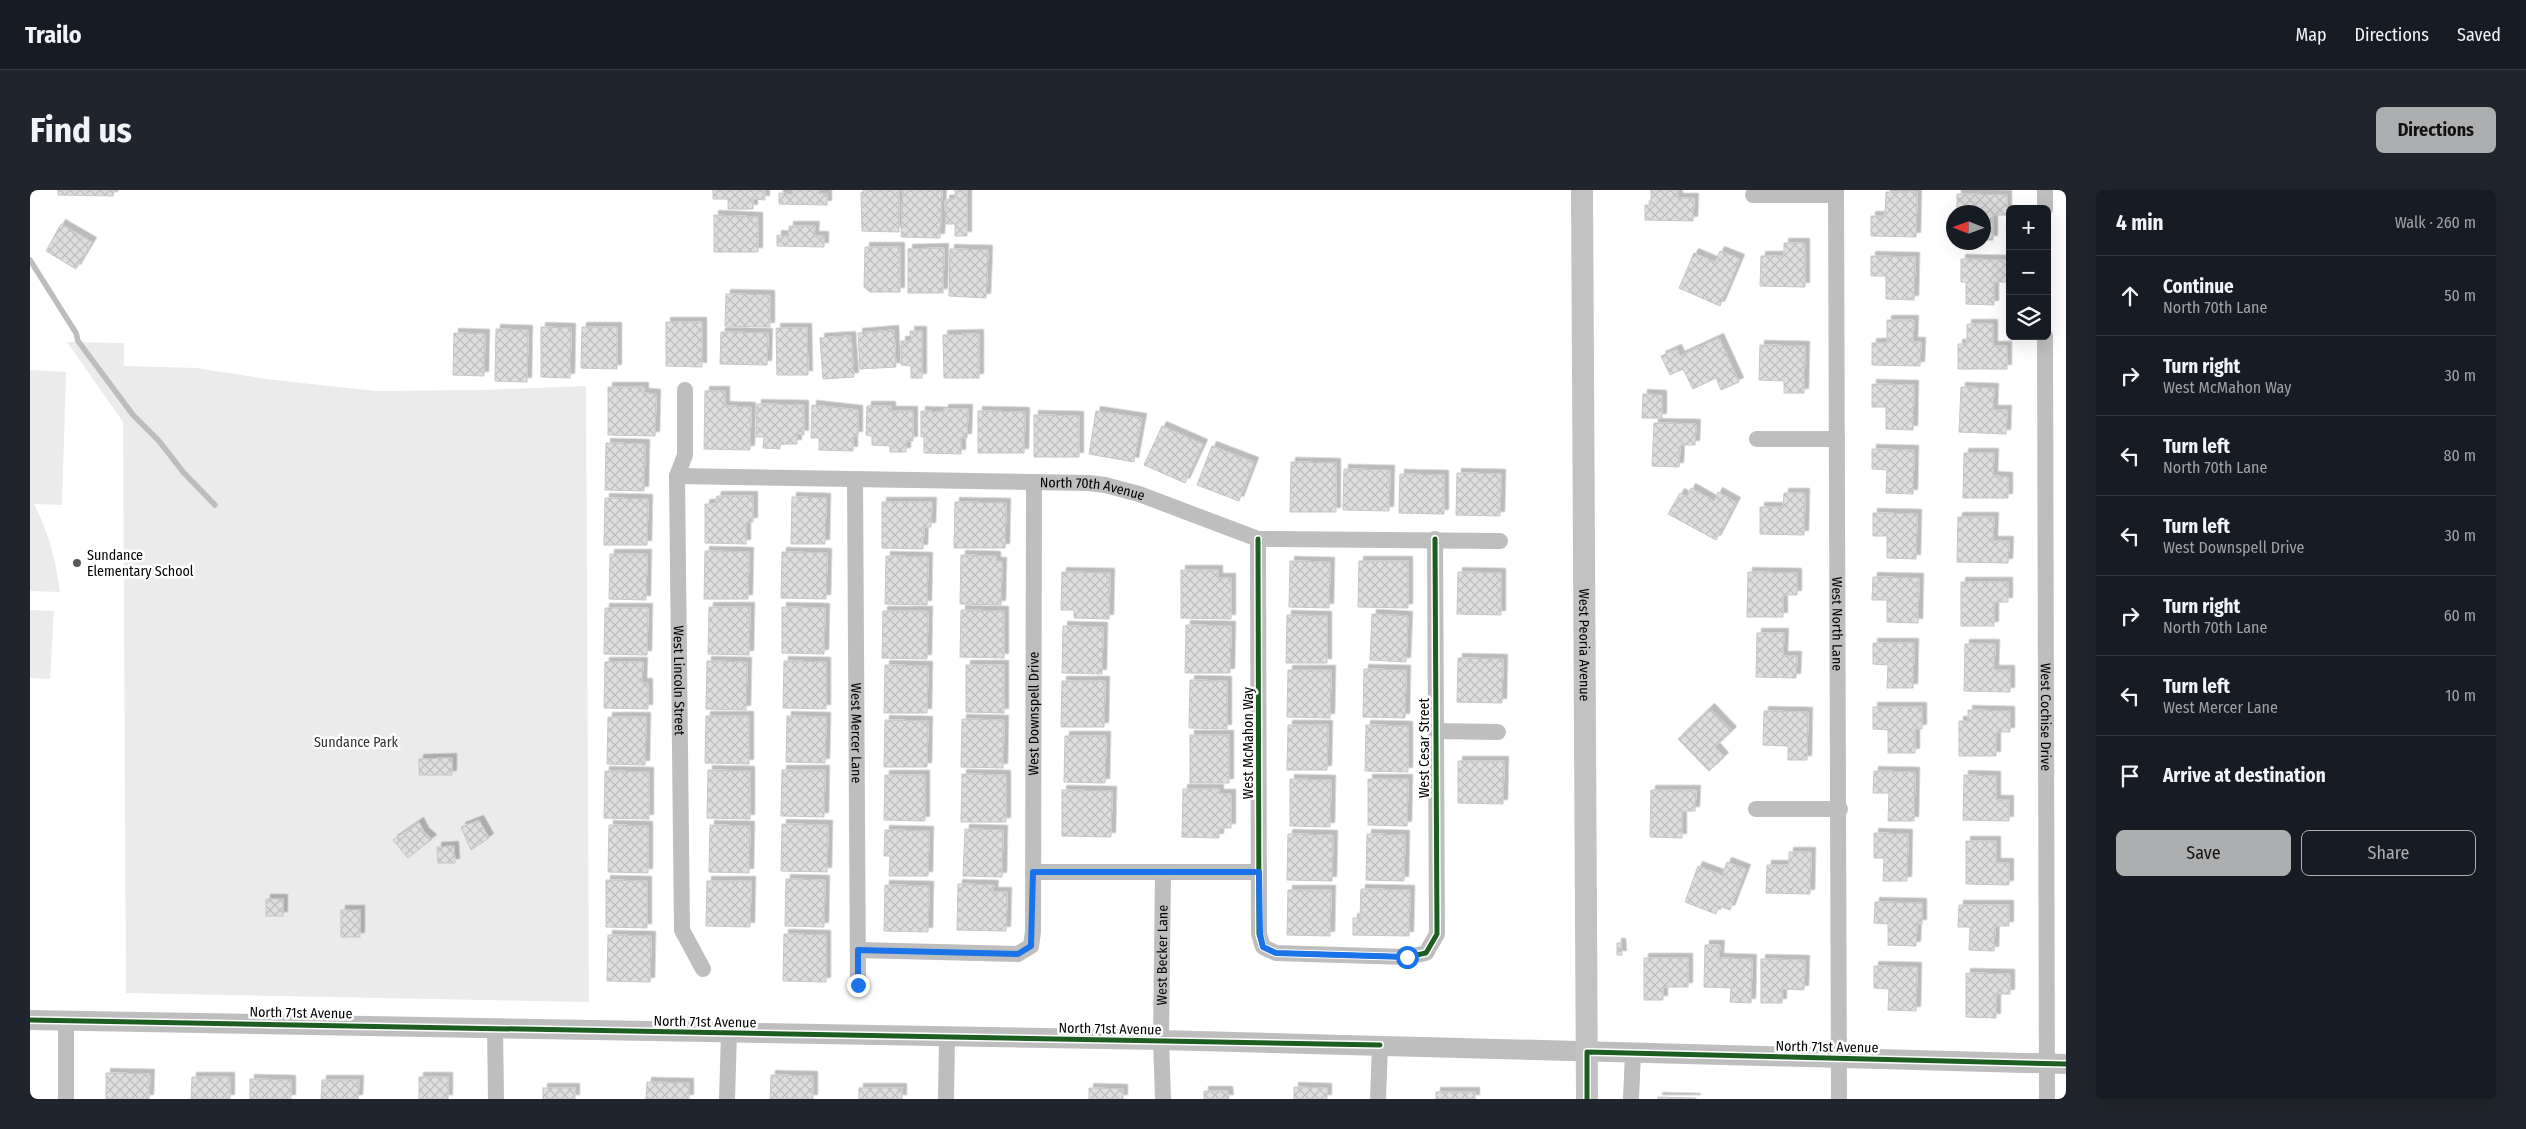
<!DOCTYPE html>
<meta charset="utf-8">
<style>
:root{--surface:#171b24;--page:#20242c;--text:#f1f3f6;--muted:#9ea1a6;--line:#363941;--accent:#adaeaf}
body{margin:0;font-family:"Fira Sans Condensed",sans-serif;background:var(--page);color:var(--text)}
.controls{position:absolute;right:15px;top:15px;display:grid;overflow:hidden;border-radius:8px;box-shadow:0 5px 20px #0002}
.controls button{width:45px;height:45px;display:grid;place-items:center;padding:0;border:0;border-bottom:1px solid var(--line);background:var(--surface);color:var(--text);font:25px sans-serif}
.compass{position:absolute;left:1916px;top:15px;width:45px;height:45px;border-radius:50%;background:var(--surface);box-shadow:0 5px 20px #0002;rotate:271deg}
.stop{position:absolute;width:15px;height:15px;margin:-11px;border:4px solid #1a73e8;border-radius:50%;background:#fff}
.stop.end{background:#1a73e8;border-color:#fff;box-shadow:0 1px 5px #0008}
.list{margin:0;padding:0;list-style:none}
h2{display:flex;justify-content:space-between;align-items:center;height:65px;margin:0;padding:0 20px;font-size:21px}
h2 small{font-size:16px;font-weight:400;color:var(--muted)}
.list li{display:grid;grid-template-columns:32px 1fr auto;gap:15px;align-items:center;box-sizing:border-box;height:80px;padding:0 20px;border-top:1px solid var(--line)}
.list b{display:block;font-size:19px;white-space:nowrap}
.list p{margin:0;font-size:16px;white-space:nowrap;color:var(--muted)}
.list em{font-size:16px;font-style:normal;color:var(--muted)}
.actions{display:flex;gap:10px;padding:15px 20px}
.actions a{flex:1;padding:11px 0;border:1px solid var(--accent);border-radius:8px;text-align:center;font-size:18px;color:var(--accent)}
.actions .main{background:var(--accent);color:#111}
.icon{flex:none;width:28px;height:28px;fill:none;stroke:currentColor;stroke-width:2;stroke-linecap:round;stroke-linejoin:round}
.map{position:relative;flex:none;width:2036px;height:909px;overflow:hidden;border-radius:8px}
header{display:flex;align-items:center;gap:30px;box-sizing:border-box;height:70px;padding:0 25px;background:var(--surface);border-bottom:1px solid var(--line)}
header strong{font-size:24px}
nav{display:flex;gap:28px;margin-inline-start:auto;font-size:18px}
.intro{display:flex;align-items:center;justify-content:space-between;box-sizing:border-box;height:120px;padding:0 30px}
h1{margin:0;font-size:35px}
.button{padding:12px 22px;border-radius:8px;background:var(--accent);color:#111;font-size:18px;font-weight:700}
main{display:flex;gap:30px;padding:0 30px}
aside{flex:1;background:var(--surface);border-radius:8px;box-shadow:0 5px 20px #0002}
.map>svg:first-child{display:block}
</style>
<header>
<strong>Trailo</strong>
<nav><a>Map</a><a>Directions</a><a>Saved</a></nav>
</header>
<div class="intro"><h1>Find us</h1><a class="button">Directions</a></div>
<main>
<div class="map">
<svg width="2036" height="909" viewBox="0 0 2036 909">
<defs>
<pattern id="building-cross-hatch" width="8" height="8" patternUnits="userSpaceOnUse" patternTransform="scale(1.25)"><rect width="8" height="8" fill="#dedede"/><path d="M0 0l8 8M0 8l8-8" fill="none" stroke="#bdbdbd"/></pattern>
<filter id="shadow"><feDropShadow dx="4.5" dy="-4.5" stdDeviation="0" flood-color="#0004"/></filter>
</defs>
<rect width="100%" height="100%" fill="#fff"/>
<g fill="#ebebeb">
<polygon points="37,152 94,153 94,176 166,178 244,190 346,201 452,200 556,196 559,812 96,803 93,232"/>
<path d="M0,180L36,182L32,315L4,314C19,343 26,371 30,402L0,401Z"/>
<polygon points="0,420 24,421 20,489 0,488"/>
</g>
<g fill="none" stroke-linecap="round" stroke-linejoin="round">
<polyline stroke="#bdbdbd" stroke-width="5.5" points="0,70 46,143 48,151 103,225 129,251 154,283 185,315"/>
</g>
<g fill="url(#building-cross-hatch)" stroke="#c6c6c6" filter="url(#shadow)">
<polygon points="28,0 84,0 83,6 28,5"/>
<polygon points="683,0 735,0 735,10 723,9 723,19 698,19 698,9 683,9"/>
<polygon points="763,0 789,0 789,4 797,4 797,15 749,14 749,3 763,4"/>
<polygon points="834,0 869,0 869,42 832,41 831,3"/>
<polygon points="873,0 912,0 910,48 871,47"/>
<polygon points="925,0 937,0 937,46 925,46 925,34 916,34 915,10 925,9"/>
<polygon points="1621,0 1648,0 1648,8 1664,8 1663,31 1615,30 1615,15 1621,15"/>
<polygon points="1856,2 1887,2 1886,47 1841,46 1841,26 1855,26"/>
<polygon points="1927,4 1977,5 1977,25 1963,25 1963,50 1954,50 1954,22 1927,22"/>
<polygon points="684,25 728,27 728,62 684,62"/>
<polygon points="31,34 62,52 46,79 16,61"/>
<polygon points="759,36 785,36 784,46 794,46 794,57 747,56 747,45 759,46"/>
<polygon points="1754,53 1775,53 1775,97 1730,96 1731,66 1754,66"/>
<polygon points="835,57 870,57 870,102 840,102 834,97"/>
<polygon points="914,58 913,103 878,103 878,59"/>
<polygon points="920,59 958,60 956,108 919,106"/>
<polygon points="1690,61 1710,69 1690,116 1649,98 1664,63 1685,72"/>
<polygon points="1841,66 1885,67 1884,110 1856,109 1856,86 1841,86"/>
<polygon points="1931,69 1977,70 1977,92 1964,92 1964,115 1936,114 1936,92 1931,92"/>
<polygon points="696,104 740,105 740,137 695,136"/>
<polygon points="1857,130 1884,130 1883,152 1891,152 1890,176 1842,175 1842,153 1857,153"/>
<polygon points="636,132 672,132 672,177 636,176"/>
<polygon points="1937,134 1963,134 1963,156 1977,156 1977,179 1928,179 1928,154 1937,154"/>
<polygon points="511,137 541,138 540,188 511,187"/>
<polygon points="552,137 587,137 587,179 551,178"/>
<polygon points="746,138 777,138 778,185 747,185"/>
<polygon points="466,139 498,140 497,192 465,191"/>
<polygon points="864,140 866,177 830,179 828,143"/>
<polygon points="880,141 892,141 892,188 881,188 881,176 871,175 871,151 881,151"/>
<polygon points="691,142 738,143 737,175 690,174"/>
<polygon points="424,143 455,144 454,186 423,185"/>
<polygon points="949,144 949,188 914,188 913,145"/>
<polygon points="821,146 824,187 793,189 790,148"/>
<polygon points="1689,148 1709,192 1691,200 1686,188 1663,199 1653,179 1640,185 1631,166 1647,159 1650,166"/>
<polygon points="1730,155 1775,156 1774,203 1754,203 1754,191 1729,190"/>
<polygon points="1842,194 1884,195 1883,240 1856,239 1856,217 1842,217"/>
<polygon points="578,197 614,197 614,203 626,204 625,246 578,245"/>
<polygon points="1931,197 1964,198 1963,220 1977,220 1976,244 1929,242"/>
<polygon points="675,201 695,201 695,216 721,217 720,260 674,259"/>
<polygon points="1613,204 1632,205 1632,228 1612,228"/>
<polygon points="727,214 774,215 774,245 767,244 767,254 750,254 750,259 733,258 734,247 726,247 726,243"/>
<polygon points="782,215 828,220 828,246 823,246 823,261 789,260 789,248 781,248"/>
<polygon points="837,216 861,216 861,221 883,221 883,251 876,251 876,262 860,262 860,256 842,255 842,246 836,245"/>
<polygon points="914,219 938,219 937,248 931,248 931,264 894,263 894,247 891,247 891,221 914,222"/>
<polygon points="948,221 995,222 994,263 948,263"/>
<polygon points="1066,221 1112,228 1104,272 1059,264"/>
<polygon points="1004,225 1049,226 1049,267 1004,267"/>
<polygon points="1624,233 1666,234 1665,255 1650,255 1649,277 1622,276"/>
<polygon points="1132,236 1173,254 1155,293 1114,275"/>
<polygon points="576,253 615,254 614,301 575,300"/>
<polygon points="1182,256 1224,272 1209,311 1167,295"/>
<polygon points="1842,259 1884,260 1883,304 1856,303 1857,280 1842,279"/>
<polygon points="1934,263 1964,263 1963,286 1978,287 1978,308 1933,308"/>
<polygon points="1261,272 1306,273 1306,322 1260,322"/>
<polygon points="1314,279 1360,280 1359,321 1313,320"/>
<polygon points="1427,283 1471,284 1470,326 1426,325"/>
<polygon points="1370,284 1414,285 1414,324 1369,323"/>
<polygon points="1661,298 1684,311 1688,302 1706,312 1686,350 1638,324 1650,303 1657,307"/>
<polygon points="1754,303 1775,303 1774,345 1730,344 1730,317 1753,317"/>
<polygon points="687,306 723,306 723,332 716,332 716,354 675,353 675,314 686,314"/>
<polygon points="762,307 796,308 795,354 761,354"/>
<polygon points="575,308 618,309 617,355 574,355"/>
<polygon points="852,312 902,312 901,337 894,337 893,359 852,358"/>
<polygon points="925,312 976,313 975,358 924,358"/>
<polygon points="1843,323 1887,324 1886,369 1857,368 1857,346 1843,346"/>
<polygon points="1928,327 1964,327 1963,351 1979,351 1978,373 1927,372"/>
<polygon points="675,361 719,362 718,409 674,409"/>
<polygon points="752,362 797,363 796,409 751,408"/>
<polygon points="580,364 617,364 616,410 579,409"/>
<polygon points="931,365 966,366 966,372 972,372 971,415 930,414"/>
<polygon points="856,366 898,367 897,415 855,414"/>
<polygon points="1260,371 1300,372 1299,418 1259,417"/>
<polygon points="1329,371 1378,371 1378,418 1328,417"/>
<polygon points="1151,380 1188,380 1188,388 1201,388 1201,429 1151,428"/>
<polygon points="1032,382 1080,383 1079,429 1044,428 1044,420 1031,420"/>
<polygon points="1428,382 1471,383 1471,425 1427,424"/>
<polygon points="1718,382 1767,383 1767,405 1753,405 1753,427 1717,427"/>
<polygon points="1843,387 1889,388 1888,433 1857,432 1857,410 1842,410"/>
<polygon points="1931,392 1978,392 1978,412 1964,412 1964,436 1931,436"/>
<polygon points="679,417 720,417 719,465 678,464"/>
<polygon points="752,417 795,418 794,464 752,463"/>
<polygon points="575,418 618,418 617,465 574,464"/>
<polygon points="931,420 974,421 974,468 930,467"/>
<polygon points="853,421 898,421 897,469 852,468"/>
<polygon points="1342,424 1378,426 1376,472 1340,470"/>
<polygon points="1257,425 1297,426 1297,473 1256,473"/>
<polygon points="1156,435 1201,436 1200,483 1155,483"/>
<polygon points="1033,436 1073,437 1072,484 1032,483"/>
<polygon points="1727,443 1754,443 1753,466 1767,466 1766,488 1726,487"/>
<polygon points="1843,453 1884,453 1883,498 1857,498 1858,475 1843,474"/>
<polygon points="1935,454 1965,454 1964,480 1980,480 1980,502 1934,501"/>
<polygon points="1428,468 1473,469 1472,513 1427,512"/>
<polygon points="677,471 717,472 716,520 676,519"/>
<polygon points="754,471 796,472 796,519 753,518"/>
<polygon points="575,472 613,472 612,493 618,493 618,519 574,518"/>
<polygon points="855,475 898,476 897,523 854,523"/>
<polygon points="936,475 974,475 974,523 936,522"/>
<polygon points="1334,479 1376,480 1375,528 1333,527"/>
<polygon points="1258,480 1301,480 1300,528 1257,527"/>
<polygon points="1160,490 1197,491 1197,539 1159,538"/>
<polygon points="1032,491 1075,491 1074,537 1031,537"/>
<polygon points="1843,517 1892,517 1892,539 1885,539 1885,563 1858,563 1858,540 1843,539"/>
<polygon points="1680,518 1702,541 1685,557 1694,567 1679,581 1648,549"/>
<polygon points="1938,520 1980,521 1980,542 1966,542 1966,566 1929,566 1929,531 1938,531"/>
<polygon points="1734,521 1778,522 1777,570 1758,570 1758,556 1733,555"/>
<polygon points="676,526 719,526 719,574 675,573"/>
<polygon points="757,526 796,527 795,573 756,572"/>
<polygon points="578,527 616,527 615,575 577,574"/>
<polygon points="932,529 974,530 973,578 931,577"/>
<polygon points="855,530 898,531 897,577 854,577"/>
<polygon points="1258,535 1298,535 1297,580 1257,580"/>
<polygon points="1336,535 1378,536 1378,582 1335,581"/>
<rect x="1160" y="545" width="39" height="48"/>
<polygon points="1035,546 1076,546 1075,593 1034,592"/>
<polygon points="422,568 422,585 389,585 389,569"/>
<polygon points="1428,571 1474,571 1473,614 1428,613"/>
<polygon points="678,580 720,581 720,629 677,628"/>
<polygon points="752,580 795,580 794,627 751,626"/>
<polygon points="575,581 619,582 619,629 574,628"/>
<polygon points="1844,581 1885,582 1884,631 1858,631 1859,603 1843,603"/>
<polygon points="932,584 976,585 976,632 931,632"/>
<polygon points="855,585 895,585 895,631 854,630"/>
<polygon points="1934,585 1966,586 1966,610 1979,610 1979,631 1933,630"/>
<polygon points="1260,589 1301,590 1300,637 1260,636"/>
<polygon points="1338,589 1378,589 1377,636 1338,635"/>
<polygon points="1153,599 1189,599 1189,604 1201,604 1201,638 1189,638 1189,648 1152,647"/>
<polygon points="1032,600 1082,601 1081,647 1032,646"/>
<polygon points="1621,600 1666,600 1665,621 1652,621 1652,648 1620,647"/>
<polygon points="449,630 459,648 441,660 431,637"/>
<polygon points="389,632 394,642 402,649 378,668 363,650"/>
<polygon points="752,634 798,635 797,682 751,681"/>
<polygon points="579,635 618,636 618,683 578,682"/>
<polygon points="680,635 720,636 719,683 679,682"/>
<polygon points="935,639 973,640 972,687 933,686"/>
<polygon points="855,640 899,641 898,686 859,686 860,666 854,666"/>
<polygon points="1844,643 1878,644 1877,691 1853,691 1854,668 1844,668"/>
<polygon points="1258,644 1303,645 1302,691 1257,690"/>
<polygon points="1337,644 1375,645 1374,691 1336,690"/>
<polygon points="1936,651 1966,651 1966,673 1979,673 1979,695 1936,694"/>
<polygon points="424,656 425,673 408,673 407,657"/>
<polygon points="1759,662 1781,662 1780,704 1736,703 1737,675 1759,675"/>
<polygon points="1697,672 1716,679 1700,720 1689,716 1686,724 1655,712 1668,676 1692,685"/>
<polygon points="756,689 795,690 794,737 755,736"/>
<polygon points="576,690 617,691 617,738 576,737"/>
<polygon points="677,691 721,691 720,737 676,736"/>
<polygon points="928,694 964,695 963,702 977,702 976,741 927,740"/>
<polygon points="855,695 899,696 898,742 854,741"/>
<polygon points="1331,699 1380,700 1379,746 1323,745 1323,728 1330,728"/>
<polygon points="1258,700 1301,700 1300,746 1257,745"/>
<rect x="236" y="709" width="17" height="17"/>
<polygon points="1845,712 1892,713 1892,734 1887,734 1886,756 1858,755 1858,734 1844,733"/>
<polygon points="1929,715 1979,715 1979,736 1965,736 1964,761 1939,760 1940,737 1928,737"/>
<rect x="311" y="720" width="19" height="27"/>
<polygon points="754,744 796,745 796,792 753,791"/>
<polygon points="578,745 621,746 620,792 577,791"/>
<polygon points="1587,753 1591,753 1592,765 1587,765"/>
<polygon points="1675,755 1690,755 1689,768 1722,769 1721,813 1700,812 1701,798 1674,797"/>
<polygon points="1614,768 1658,768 1658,797 1633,797 1633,810 1614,810"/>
<polygon points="1731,769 1775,770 1774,800 1752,799 1752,813 1731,813"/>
<polygon points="1844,776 1887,777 1886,821 1858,820 1859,799 1844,798"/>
<polygon points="1936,783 1980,784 1980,804 1966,804 1966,828 1936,827"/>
<polygon points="76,883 120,884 119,909 76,909"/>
<polygon points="741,885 783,886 783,909 740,909"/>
<polygon points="162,887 200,887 200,909 161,909"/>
<rect x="389" y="887" width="29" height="22"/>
<polygon points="220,889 261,890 261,909 220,909"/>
<polygon points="292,890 329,890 328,909 291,909"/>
<polygon points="617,892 659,893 659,909 616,909"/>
<polygon points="1264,897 1297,898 1297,909 1264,909"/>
<rect x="513" y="898" width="32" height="11"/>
<rect x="829" y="898" width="43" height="11"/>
<polygon points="1059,898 1093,899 1093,909 1059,909"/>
<polygon points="1174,901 1198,901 1199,909 1174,909"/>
<rect x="1406" y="902" width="39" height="7"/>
<polygon points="1628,907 1666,908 1666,909 1628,909"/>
</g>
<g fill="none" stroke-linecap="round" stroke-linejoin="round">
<g stroke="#bebebe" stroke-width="16">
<path id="s1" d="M1806,0L1809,909"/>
<polyline points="2015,0 2015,19"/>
<polyline points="1723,5 1806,5"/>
<path id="s2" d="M2015,146L2017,909"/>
<path id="s3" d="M655,200V265L647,286L652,740L673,779"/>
<polyline points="1727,249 1807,249"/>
<path id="s4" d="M647,286L1059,293L1075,295L1109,304L1228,349L1470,351"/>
<path id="s5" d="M825,289L828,795"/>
<polyline points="1228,349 1229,744 1233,757 1246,763 1377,767 1396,763 1407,744 1405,349"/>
<polyline points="1405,541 1468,542"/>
<polyline points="1726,619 1810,619"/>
<polyline points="1003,682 1229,682"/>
<path id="s6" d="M828,760L988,764L1001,756L1003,742L1004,292"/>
<polyline points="465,838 466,909"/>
<polyline points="36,909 36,830"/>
<polyline points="697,909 699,844"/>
<polyline points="916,909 917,848"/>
<path id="s7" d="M1133,909L1131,850L1133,682"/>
<polyline points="1348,909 1350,855"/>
<polyline points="1601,909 1603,863"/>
</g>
<polyline stroke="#bebebe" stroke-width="20" points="0,830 1131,850 2036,874"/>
<path stroke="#c2c2c2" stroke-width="22" id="s8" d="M1552,0L1557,909"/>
<g stroke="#fff" stroke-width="8">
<g id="cycleway">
<polyline points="1228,349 1229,744 1233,757 1246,763 1377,767 1396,763 1407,744 1405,349"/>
<polyline points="0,830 1350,855"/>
<polyline points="1557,909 1557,862 2036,874"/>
</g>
</g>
<use href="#cycleway" stroke="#1b5e20" stroke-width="5"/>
</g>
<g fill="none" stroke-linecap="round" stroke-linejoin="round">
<polyline stroke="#1a73e8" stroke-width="6" points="828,795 828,760 988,764 1001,756 1003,682 1229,682 1230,744 1233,757 1246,763 1377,767"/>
</g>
<circle fill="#595959" stroke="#fff" stroke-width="2" cx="47" cy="373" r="5"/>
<g text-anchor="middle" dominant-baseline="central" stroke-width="5" stroke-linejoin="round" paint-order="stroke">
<g font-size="14" fill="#000" stroke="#fff">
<text stroke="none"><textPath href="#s4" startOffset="416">North 70th Avenue</textPath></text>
<text stroke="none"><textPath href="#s1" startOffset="434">West North Lane</textPath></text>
<text stroke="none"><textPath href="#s8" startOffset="455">West Peoria Avenue</textPath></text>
<text stroke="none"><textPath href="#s3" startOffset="292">West Lincoln Street</textPath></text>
<text stroke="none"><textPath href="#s6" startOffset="408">West Downspell Drive</textPath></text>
<text stroke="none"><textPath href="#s2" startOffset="381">West Cochise Drive</textPath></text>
<text stroke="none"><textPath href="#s5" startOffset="254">West Mercer Lane</textPath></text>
<text transform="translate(1218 553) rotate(-90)">West McMahon Way</text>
<text transform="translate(1394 558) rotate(-90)">West Cesar Street</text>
<text stroke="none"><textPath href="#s7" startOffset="144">West Becker Lane</textPath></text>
<text transform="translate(271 823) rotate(1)">North 71st Avenue</text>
<text transform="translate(675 832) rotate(1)">North 71st Avenue</text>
<text transform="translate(1080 839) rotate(1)">North 71st Avenue</text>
<text transform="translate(1797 857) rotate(1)">North 71st Avenue</text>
</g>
<g font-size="14" fill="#000" stroke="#fff" text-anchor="start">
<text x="57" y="365">Sundance<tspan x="57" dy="16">Elementary School</tspan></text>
</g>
<g font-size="14" fill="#313131" stroke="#fff">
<text x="326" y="552">Sundance Park</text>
</g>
</g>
</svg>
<div class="controls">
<button>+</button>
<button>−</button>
<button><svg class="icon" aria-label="layers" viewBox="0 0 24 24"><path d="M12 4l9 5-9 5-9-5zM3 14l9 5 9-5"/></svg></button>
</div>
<svg class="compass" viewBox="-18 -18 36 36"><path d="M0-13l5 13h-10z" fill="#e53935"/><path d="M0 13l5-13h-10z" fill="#9ea1a6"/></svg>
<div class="stop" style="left:1377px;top:767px"></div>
<div class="stop end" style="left:828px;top:795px"></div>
</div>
<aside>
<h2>4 min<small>Walk · 260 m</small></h2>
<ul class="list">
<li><svg class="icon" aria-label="ahead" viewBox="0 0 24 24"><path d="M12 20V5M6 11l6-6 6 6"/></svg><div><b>Continue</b><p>North 70th Lane</p></div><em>50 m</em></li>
<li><svg class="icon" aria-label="right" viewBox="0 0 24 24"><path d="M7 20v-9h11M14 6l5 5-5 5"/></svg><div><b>Turn right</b><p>West McMahon Way</p></div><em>30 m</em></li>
<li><svg class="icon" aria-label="left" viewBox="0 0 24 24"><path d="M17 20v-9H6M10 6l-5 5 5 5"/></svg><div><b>Turn left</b><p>North 70th Lane</p></div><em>80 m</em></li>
<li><svg class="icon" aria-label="left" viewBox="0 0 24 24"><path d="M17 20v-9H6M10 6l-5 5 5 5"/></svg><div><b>Turn left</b><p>West Downspell Drive</p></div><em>30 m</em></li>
<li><svg class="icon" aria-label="right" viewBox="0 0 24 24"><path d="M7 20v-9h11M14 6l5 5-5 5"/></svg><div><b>Turn right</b><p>North 70th Lane</p></div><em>60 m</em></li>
<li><svg class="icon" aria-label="left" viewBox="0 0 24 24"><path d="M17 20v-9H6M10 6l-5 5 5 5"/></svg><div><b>Turn left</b><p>West Mercer Lane</p></div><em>10 m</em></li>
<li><svg class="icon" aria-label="arrive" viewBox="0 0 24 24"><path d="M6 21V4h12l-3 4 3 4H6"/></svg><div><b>Arrive at destination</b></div></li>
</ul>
<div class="actions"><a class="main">Save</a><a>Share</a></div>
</aside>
</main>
